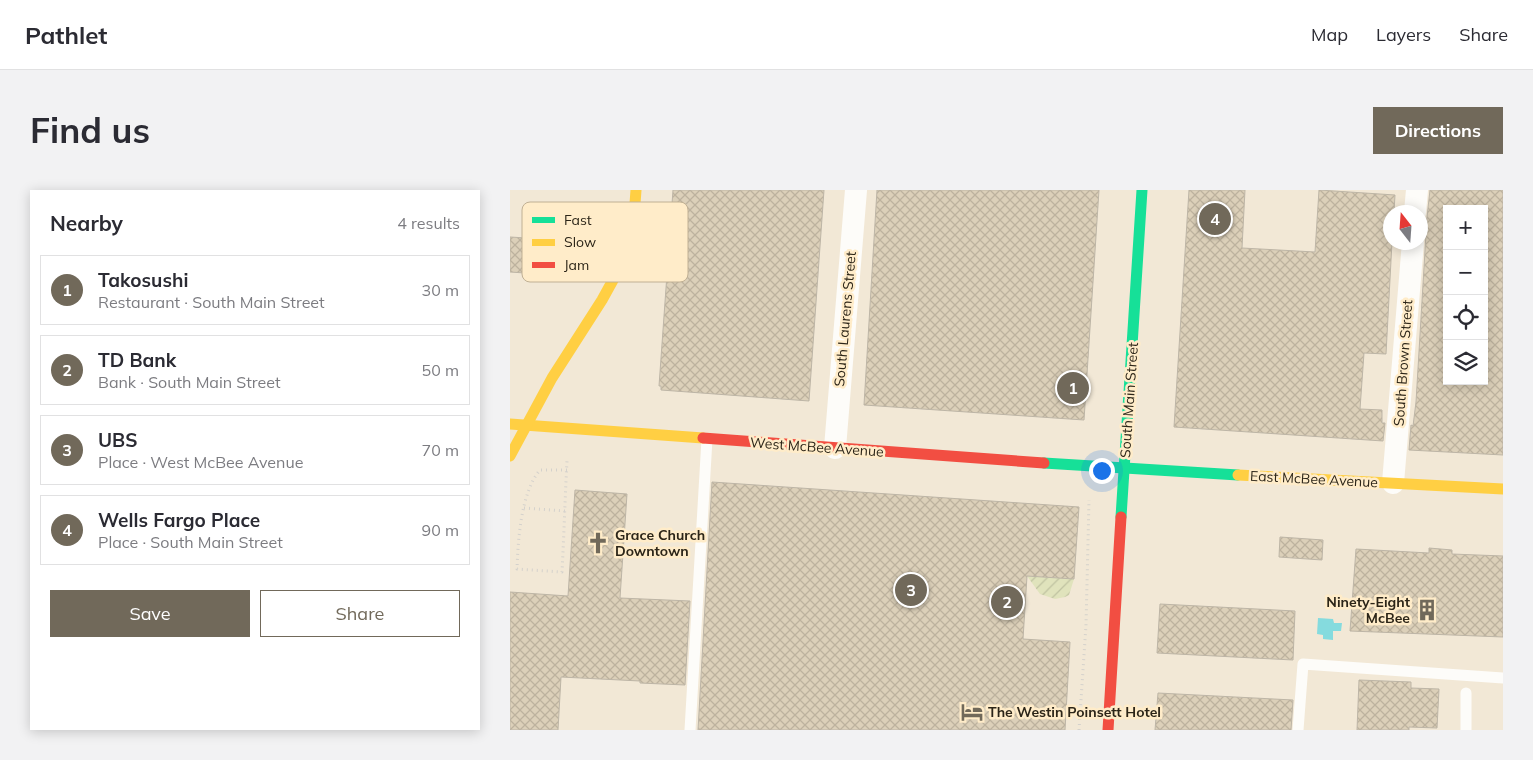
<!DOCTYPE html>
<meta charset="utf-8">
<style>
:root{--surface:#fff;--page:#f2f2f3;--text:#2b2b33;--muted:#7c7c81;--line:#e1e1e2;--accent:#71695a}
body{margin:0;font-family:Mulish,sans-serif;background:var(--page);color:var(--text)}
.controls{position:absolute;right:15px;top:15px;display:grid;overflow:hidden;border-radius:0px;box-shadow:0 2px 12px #0003}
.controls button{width:45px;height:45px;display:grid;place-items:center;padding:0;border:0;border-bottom:1px solid var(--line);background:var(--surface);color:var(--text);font:25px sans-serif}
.compass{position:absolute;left:873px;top:15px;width:45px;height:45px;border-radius:50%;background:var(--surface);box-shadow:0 2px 12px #0003;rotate:343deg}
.you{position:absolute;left:591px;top:280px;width:18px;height:18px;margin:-12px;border:4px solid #fff;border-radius:50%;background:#1a73e8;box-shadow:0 0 0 8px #1a73e833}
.badge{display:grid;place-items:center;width:32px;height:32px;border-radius:50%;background:var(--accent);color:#fff;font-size:16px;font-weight:700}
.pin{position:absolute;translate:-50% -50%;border:2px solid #fff;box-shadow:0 1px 5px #0006}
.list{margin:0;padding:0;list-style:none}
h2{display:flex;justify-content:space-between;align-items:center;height:65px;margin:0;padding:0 20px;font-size:21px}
h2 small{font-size:16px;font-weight:400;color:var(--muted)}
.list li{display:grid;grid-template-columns:32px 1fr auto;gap:15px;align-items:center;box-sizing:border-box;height:70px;margin:0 10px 10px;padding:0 10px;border:1px solid var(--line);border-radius:0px}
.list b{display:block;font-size:19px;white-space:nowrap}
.list p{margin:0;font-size:16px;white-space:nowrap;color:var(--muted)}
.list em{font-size:16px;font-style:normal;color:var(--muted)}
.actions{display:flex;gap:10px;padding:15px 20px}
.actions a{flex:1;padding:11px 0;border:1px solid var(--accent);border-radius:0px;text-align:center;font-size:18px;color:var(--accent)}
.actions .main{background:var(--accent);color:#fff}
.icon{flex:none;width:28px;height:28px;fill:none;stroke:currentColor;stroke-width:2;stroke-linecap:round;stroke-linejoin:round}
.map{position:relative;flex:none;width:993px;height:540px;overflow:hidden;border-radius:0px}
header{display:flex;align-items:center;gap:30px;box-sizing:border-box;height:70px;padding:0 25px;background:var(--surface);border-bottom:1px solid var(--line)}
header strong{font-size:24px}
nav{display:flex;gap:28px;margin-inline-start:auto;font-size:18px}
.intro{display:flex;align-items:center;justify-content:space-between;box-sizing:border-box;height:120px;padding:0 30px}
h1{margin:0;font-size:35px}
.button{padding:12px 22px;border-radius:0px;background:var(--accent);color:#fff;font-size:18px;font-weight:700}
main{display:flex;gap:30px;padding:0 30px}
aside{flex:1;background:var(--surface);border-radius:0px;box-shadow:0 2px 12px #0003}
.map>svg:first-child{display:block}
</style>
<header>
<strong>Pathlet</strong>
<nav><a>Map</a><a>Layers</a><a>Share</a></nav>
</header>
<div class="intro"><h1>Find us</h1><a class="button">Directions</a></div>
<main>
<aside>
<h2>Nearby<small>4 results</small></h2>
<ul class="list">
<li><span class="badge">1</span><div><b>Takosushi</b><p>Restaurant · South Main Street</p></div><em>30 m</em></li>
<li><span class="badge">2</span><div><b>TD Bank</b><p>Bank · South Main Street</p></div><em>50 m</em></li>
<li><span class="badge">3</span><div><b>UBS</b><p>Place · West McBee Avenue</p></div><em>70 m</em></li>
<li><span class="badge">4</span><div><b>Wells Fargo Place</b><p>Place · South Main Street</p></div><em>90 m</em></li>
</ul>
<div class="actions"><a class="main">Save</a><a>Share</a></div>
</aside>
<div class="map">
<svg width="993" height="540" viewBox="0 0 993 540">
<defs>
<pattern id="garden-furrows" width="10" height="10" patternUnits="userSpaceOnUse" patternTransform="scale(1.25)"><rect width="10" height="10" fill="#e0e3bc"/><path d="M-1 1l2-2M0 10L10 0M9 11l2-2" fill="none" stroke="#c0c3a1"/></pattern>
<pattern id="building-cross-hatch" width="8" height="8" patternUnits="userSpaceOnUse" patternTransform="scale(1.25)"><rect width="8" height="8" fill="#dcd0b9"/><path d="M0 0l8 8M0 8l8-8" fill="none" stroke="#bdb29e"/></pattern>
</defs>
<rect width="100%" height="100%" fill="#f2e8d6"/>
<polygon fill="url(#garden-furrows)" points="517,386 564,389 559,405 555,407 545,409 530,404"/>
<polygon fill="#85dbde" points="808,428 823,429 824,433 832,433 831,441 823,441 823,450 813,449 813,445 807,444"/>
<g fill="url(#building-cross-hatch)" stroke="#bdb5a6" fill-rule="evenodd">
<polygon points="163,0 314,0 299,211 151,200 151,196 149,196"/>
<polygon points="367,0 589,0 574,230 354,215"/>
<polygon points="679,0 735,0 732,58 805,62 809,0 885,5 884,22 880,22 880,52 882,52 876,164 854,163 850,219 872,220 872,233 875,233 873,251 664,237"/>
<path d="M920,0H993V265L899,260L901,235L903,236L906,212L917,27ZM937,19H974V191H937Z"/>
<polygon points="0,47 33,49 30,84 0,82"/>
<polygon points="202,292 569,317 564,389 517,386 513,449 560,452 555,540 188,540"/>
<polygon points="65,300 117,304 110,408 180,411 175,495 130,493 130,491 51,487 48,540 0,540 0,402 58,406"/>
<polygon points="770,347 813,350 812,370 769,367"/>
<polygon points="919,358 942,360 942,364 993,366 993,447 840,441 846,359 919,363"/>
<polygon points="650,414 785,421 783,470 647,463"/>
<polygon points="849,490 901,492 901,498 929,499 927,538 899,537 899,540 847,540"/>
<polygon points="648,503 783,510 781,540 645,540"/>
</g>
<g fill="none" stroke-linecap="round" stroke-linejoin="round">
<g stroke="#d4d1cc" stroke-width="3" stroke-dasharray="1 4" stroke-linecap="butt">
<path d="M57,280H30C11,302 8,350 7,379L52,382C54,345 55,308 57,271"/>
<polyline points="14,318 55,321"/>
<polyline points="569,540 576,435 579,310"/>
</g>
<g stroke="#fdfcf9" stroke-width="11">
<polyline points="956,503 956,540"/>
<polyline points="180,540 197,249"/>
<polyline points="788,540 793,474 993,488"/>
</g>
<g stroke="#fdfcf9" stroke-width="22">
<polyline points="905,22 907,0"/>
<polyline points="325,258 346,0"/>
<polyline points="883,293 903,52"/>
</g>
<g stroke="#16e098" stroke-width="11">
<polyline points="534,273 728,285"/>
<polyline points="611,327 632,0"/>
</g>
<g stroke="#ffcf43" stroke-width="11">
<polyline points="0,234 193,248"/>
<polyline points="0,266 42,188 92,110 108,81 124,27 126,0"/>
<polyline points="728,285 993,299"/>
</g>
<g stroke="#f24e42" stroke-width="11">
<polyline points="193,248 534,273"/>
<polyline points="598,540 611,327"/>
</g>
</g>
<defs>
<g id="church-bare" transform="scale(1.725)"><path d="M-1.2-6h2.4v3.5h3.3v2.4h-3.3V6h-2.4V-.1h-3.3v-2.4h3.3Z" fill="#71695a" stroke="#ffecc9" stroke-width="2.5" paint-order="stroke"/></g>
<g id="building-bare" transform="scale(1.725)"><path d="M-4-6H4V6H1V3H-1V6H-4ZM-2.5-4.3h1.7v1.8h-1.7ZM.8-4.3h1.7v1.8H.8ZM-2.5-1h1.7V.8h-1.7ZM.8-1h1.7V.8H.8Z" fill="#71695a" stroke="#ffecc9" stroke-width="2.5" paint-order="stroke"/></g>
<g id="hotel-bare" transform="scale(1.725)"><path d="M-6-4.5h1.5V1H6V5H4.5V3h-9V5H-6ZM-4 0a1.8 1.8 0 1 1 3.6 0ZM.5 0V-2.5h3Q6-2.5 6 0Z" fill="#71695a" stroke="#ffecc9" stroke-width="2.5" paint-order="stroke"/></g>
</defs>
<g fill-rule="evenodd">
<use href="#church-bare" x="88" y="353"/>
<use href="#building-bare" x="917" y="420"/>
<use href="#hotel-bare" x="462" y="522"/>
</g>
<g text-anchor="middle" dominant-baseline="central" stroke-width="5" stroke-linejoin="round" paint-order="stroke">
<g font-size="14" fill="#2c2518" stroke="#ffecc9">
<text transform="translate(335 129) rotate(-85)">South Laurens Street</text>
<text transform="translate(893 173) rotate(-86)">South Brown Street</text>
<text transform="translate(619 210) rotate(-86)">South Main Street</text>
<text transform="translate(307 257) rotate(4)">West McBee Avenue</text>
<text transform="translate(804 289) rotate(3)">East McBee Avenue</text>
</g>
<g font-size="14" font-weight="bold" fill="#2c2518" stroke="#ffecc9" text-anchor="start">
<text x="105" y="345">Grace Church<tspan x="105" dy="16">Downtown</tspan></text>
<text x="900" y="412" text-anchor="end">Ninety-Eight<tspan x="900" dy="16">McBee</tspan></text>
<text x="478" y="522">The Westin Poinsett Hotel</text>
</g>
</g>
<rect x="12" y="12" width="166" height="80" rx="8" fill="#ffecc9" stroke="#c0b094" stroke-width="1"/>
<rect x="22" y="27" width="23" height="6" fill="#16e098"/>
<rect x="22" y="49" width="23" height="7" fill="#ffcf43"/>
<rect x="22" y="72" width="23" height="6" fill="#f24e42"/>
<g font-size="14" fill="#2c2518">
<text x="54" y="35">Fast</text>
<text x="54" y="57">Slow</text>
<text x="54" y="80">Jam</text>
</g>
</svg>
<div class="controls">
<button>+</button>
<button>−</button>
<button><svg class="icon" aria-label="locate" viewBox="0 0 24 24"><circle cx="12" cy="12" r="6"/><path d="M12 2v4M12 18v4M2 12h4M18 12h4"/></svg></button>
<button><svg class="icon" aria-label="layers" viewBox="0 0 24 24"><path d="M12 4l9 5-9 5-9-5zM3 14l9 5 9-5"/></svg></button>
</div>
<svg class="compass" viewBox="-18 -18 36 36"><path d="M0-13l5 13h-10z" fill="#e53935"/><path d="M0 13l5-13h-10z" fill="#7c7c81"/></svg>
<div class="you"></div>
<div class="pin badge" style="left:563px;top:198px">1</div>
<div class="pin badge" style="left:497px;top:412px">2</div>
<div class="pin badge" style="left:401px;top:400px">3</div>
<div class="pin badge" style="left:705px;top:29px">4</div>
</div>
</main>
